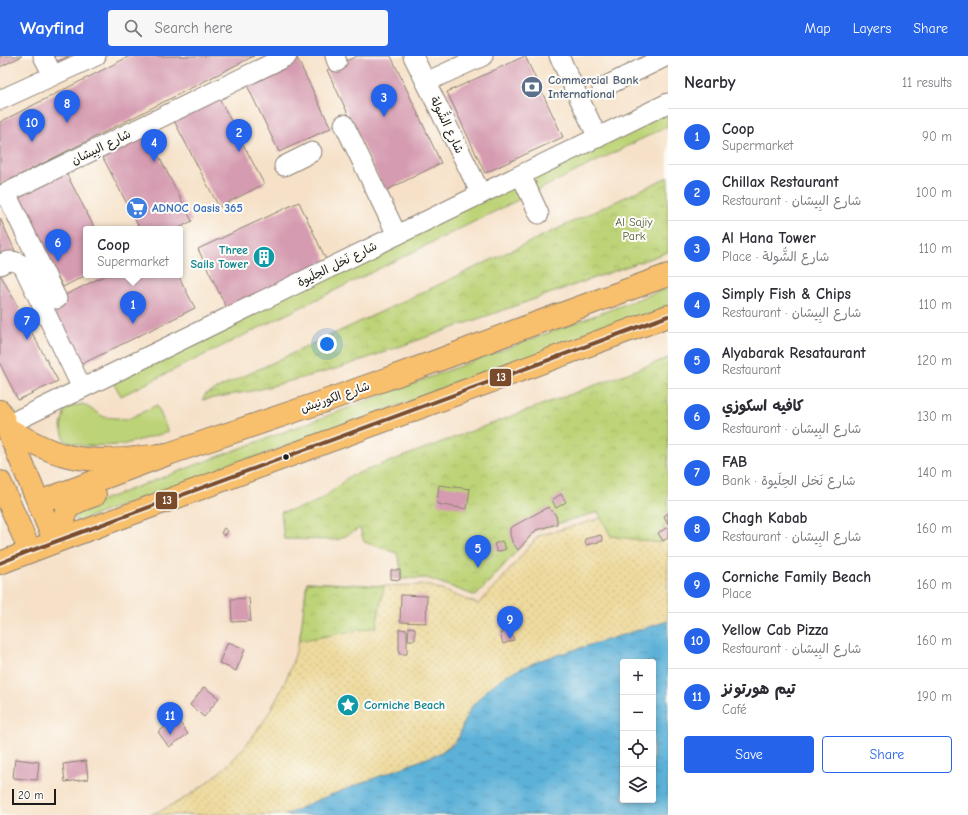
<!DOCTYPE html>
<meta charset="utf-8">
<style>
:root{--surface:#fff;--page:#f7f7f7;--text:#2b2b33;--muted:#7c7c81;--line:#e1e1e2;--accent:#2563eb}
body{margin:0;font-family:"Comic Neue","Playpen Sans Arabic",sans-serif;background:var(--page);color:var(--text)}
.controls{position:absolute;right:12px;bottom:12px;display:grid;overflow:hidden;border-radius:4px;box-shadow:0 2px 6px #0003}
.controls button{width:36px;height:36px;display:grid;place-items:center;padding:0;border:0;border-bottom:1px solid var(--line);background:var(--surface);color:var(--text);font:20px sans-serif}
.scale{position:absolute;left:12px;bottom:10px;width:44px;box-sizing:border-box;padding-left:4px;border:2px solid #1c1c1c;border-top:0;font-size:11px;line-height:14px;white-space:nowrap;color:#1c1c1c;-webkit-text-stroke:3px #fdfcf7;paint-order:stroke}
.you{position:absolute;left:327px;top:288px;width:14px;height:14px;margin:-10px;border:3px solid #fff;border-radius:50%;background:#1a73e8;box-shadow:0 0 0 6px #1a73e833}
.badge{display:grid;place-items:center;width:26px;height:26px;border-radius:50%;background:var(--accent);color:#fff;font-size:13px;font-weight:700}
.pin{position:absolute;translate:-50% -33px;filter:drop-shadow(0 1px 2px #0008)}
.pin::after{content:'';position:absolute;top:21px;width:14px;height:12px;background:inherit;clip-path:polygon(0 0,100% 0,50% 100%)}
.popup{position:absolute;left:83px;top:170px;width:100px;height:52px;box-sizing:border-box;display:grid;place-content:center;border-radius:4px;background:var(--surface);filter:drop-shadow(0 1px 3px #0005);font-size:13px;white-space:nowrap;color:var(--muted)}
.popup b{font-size:15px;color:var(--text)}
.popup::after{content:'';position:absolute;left:50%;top:100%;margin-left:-8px;border:8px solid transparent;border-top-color:var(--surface)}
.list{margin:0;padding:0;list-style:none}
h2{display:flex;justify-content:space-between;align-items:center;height:52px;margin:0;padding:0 16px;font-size:17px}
h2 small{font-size:13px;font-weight:400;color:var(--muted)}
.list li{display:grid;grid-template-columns:26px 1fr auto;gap:12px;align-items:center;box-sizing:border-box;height:56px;padding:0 16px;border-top:1px solid var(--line)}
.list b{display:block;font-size:15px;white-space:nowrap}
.list p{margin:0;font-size:13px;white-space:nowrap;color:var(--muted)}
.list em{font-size:13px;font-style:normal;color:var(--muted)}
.actions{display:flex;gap:8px;padding:12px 16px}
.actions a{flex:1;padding:9px 0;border:1px solid var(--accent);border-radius:4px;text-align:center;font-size:14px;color:var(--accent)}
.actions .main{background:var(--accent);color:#fff}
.icon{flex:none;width:22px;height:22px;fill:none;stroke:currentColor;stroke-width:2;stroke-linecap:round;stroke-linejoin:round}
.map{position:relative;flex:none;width:668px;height:759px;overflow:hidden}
header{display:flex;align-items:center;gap:24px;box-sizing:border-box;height:56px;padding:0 20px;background:var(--accent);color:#fff}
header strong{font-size:19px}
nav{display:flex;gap:22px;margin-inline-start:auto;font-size:14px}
.search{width:280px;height:36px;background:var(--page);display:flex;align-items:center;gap:10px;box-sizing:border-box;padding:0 14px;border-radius:4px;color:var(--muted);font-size:15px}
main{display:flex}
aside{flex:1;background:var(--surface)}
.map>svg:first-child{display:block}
</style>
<header>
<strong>Wayfind</strong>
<div class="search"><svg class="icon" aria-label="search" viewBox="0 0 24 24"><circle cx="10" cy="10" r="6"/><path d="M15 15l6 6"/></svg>Search here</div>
<nav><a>Map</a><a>Layers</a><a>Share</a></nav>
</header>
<main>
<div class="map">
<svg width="668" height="759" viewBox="0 0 668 759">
<defs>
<pattern id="sand-dots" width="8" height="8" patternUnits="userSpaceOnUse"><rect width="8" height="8" fill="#eeda9e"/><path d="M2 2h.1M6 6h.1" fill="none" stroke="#ccba88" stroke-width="1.8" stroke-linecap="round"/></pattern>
<pattern id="park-crowns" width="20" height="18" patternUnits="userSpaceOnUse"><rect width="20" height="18" fill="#bdd377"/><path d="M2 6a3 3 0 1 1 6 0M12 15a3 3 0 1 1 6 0" fill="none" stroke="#a2b566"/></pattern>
<pattern id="water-ripples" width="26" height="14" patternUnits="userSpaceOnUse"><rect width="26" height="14" fill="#5cb1d8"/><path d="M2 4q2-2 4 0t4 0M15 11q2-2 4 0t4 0" fill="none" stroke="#4b8fae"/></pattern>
</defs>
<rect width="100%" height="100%" fill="#fdfcf7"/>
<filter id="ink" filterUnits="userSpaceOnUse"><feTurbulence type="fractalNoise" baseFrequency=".025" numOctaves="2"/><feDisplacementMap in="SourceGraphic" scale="8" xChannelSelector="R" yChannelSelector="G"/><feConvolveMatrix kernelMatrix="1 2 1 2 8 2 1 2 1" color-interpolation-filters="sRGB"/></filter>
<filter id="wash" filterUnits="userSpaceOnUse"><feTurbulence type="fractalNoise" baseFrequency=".012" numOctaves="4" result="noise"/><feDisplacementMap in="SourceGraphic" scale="16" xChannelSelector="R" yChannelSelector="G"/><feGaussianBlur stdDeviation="0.9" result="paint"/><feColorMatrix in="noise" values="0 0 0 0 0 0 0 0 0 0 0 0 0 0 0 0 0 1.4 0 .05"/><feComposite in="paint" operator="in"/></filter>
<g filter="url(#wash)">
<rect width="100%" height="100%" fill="#f6e1c8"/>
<g fill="#bdd377" stroke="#6c784a">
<polygon points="668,52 668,70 121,340 111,322"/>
<polygon points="668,232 668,252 76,466 73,455"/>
<polygon points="83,348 104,361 128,363 157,349 168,376 122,389 85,390 65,385 61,371 65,352"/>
</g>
<path fill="url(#sand-dots)" stroke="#857b5d" d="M668,457V565L506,619L464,665L459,681L440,697L298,759H150C224,731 281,660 299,584C304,565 304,545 307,526L384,530L428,529L478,548L502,523L538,480L602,462L611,480Z"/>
<g fill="url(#park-crowns)" stroke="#6c784a">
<polygon points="668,121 668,196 339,312 257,334 202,344 206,338"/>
<path d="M668,302V457L660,487L611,480L598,456L536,474L476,540L427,522L401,523V512L397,497L364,486L360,472L338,484L284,483L281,456C299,453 317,448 331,436C337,432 342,426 348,421Z"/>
<polygon points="307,526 384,530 376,571 299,585 301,573"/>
</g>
<path fill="url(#water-ripples)" stroke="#3c667a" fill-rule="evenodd" d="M668,565V759H286L315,745L440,697L455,687L459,681L464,665L472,650L488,633L506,619L541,604ZM623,606H653V744H623Z"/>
<g id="blocks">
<g fill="#d59bb0">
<polygon points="0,0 22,0 0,11"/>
<polygon points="50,0 69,0 54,7"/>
<polygon points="130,0 254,0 0,129 0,66"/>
<polygon points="296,0 331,72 279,96 245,25"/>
<polygon points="357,0 391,0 441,107 385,135 327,14"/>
<polygon points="525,0 563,81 485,117 447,36"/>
<polygon points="217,38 264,128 219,151 172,61"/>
<polygon points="145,73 192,165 177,173 140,173 100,96"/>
<polygon points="64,113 95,173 86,173 86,219 63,231 15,139"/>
<polygon points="299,146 329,210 229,257 198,193"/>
<polygon points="0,162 16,197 0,204"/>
<polygon points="0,218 58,325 18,344 0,308"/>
<polygon points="106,219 178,219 195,252 78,310 47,248"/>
<polygon points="439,429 470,433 467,453 437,448"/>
<polygon points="561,438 566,446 556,452 552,444"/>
<polygon points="548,451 555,458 557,463 557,468 536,474 518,494 512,486 510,478 510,472"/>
<polygon points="668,457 668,468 664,460"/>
<polygon points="668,471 668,482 663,485 658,477"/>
<polygon points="224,472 228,475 225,480 221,477"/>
<polygon points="601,479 603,485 586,489 585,483"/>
<polygon points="502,485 506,493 497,496 494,488"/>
<polygon points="391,514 400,514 400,524 391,523"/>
<polygon points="401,539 427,540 426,567 400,566"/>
<polygon points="249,542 251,565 232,566 231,543"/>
<polygon points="409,571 415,572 415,584 408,584"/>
<polygon points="399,573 407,574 407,598 399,598"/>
<polygon points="511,574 514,584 503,588 500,577"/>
<polygon points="228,586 245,593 236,615 219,607"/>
<polygon points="204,631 219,642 204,661 190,649"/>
<polygon points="177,663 188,678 169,691 158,676"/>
<polygon points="15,703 39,706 37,724 13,722"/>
<polygon points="86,705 88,723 65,726 63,708"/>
</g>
</g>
</g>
<g filter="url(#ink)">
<use href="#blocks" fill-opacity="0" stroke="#897e72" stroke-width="1"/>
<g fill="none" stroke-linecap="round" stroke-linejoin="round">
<g stroke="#897e72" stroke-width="21">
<g id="minor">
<polyline points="43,0 53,19"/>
<polyline points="335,0 337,6"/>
<polyline points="413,0 481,138"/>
<polyline points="559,0 598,82"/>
<polyline points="426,26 483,0"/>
<polyline points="602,32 667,0"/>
<polyline points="0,44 96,0"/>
<polyline points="344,68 397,179"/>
<polyline points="284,110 312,96"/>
<polyline points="521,119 539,158"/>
<polyline points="6,137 57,243"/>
<polyline points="0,140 287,0"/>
<path d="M0,209C8,203 16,204 23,210L82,332"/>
<polyline points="7,369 668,47"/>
</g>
</g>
<g stroke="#897e72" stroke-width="24">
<g id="major">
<polyline points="39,446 168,398 328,344 439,304 523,272 668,219"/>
<path d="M69,481C56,453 71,447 95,439"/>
<polyline points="55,486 668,260"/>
</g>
</g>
<g stroke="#897e72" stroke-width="24">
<g id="highway">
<polyline points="0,355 55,486 0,507"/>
<path d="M8,373C25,382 42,393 61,398C95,409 134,402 168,398"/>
<polyline points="0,426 30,495"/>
</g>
</g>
<use href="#minor" stroke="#fff" stroke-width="19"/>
<use href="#major" stroke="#f8bf6c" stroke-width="22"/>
<use href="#highway" stroke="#f8bf6c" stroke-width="22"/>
<g stroke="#fdfcf7" stroke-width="7">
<polyline id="bus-1" points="0,507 30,495 668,260"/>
</g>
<use href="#bus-1" stroke="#7a4b2a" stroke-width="4"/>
</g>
</g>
<defs>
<g id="bank-disc" transform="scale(1.15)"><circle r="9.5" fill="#5c6f8a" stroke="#fdfcf7"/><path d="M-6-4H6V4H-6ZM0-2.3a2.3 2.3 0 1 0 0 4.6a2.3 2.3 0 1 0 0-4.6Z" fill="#fff"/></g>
<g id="supermarket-disc" transform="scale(1.15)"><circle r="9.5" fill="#3f7fe0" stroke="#fdfcf7"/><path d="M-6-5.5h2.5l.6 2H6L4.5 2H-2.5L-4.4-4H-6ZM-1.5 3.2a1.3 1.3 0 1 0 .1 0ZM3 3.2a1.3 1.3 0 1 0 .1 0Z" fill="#fff"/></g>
<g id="building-disc" transform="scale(1.15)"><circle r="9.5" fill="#0f9aa8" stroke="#fdfcf7"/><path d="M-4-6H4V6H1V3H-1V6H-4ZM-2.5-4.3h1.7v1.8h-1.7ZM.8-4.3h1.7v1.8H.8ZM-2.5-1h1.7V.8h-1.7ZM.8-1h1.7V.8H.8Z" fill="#fff"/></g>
<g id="sight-disc" transform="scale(1.15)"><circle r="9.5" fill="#0f9aa8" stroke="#fdfcf7"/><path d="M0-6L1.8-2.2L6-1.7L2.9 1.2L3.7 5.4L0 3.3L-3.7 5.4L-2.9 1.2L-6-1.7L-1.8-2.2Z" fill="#fff"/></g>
</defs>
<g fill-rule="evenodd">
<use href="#bank-disc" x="532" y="31"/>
<use href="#supermarket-disc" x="137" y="152"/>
<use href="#building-disc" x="264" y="201"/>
<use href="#sight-disc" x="348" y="649"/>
</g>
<circle fill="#1c1c1c" stroke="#fdfcf7" stroke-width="1.5" cx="286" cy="401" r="3.5"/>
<g text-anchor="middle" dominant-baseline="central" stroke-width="4" stroke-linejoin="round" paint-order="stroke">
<g font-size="12" font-weight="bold" fill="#4e5e75" stroke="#fdfcf7" text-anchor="start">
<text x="548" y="24">Commercial Bank<tspan x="548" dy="14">International</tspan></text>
</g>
<g font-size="12" fill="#1c1c1c" stroke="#fdfcf7">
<text transform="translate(447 69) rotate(64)">شارع الشُّولة</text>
<text transform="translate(101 91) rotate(-26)">شارع البِيشان</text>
<text transform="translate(337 208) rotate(-26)">شارع نَخل الحِلَيوة</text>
<text transform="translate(335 341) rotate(-19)">شارع الكورنيش</text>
</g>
<g font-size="12" font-weight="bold" fill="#366cbe" stroke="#fdfcf7" text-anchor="start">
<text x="152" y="152">ADNOC Oasis 365</text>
</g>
<g font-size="12" fill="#545c3c" stroke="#fdfcf7">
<text x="634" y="166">Al Sajiy<tspan x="634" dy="14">Park</tspan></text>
</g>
<g font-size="12" font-weight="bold" fill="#0d838f" stroke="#fdfcf7" text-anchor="end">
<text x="248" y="194">Three<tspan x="248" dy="14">Sails Tower</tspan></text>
<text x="364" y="649" text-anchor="start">Corniche Beach</text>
</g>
</g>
<g stroke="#fdfcf7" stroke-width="1.5">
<rect x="489" y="312" width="23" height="19" rx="4" fill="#7a4b2a"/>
<rect x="155" y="435" width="23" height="19" rx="4" fill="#7a4b2a"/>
</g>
<g font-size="11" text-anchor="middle" font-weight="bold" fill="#fff">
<text x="501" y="325">13</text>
<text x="167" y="448">13</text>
</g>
</svg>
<div class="controls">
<button>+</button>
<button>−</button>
<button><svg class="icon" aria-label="locate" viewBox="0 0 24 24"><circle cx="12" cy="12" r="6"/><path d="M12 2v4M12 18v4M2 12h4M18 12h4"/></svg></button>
<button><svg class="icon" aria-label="layers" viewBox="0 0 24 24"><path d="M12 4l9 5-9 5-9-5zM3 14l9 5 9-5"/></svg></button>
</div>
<div class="scale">20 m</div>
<div class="you"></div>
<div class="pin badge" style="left:133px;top:268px">1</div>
<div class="popup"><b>Coop</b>Supermarket</div>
<div class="pin badge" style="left:239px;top:96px">2</div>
<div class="pin badge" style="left:384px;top:61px">3</div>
<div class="pin badge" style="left:154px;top:106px">4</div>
<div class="pin badge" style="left:478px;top:512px">5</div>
<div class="pin badge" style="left:58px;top:206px">6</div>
<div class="pin badge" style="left:27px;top:284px">7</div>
<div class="pin badge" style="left:67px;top:67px">8</div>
<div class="pin badge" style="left:510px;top:583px">9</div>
<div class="pin badge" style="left:32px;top:86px">10</div>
<div class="pin badge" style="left:170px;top:679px">11</div>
</div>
<aside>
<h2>Nearby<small>11 results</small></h2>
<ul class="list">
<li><span class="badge">1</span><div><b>Coop</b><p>Supermarket</p></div><em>90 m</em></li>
<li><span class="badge">2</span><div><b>Chillax Restaurant</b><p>Restaurant · شارع البِيشان</p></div><em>100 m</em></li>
<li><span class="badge">3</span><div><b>Al Hana Tower</b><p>Place · شارع الشُّولة</p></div><em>110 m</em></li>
<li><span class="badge">4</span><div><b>Simply Fish &amp; Chips</b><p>Restaurant · شارع البِيشان</p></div><em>110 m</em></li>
<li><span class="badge">5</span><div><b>Alyabarak Resataurant</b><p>Restaurant</p></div><em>120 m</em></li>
<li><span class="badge">6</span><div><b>كافيه اسكوزي</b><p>Restaurant · شارع البِيشان</p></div><em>130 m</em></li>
<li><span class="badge">7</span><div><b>FAB</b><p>Bank · شارع نَخل الحِلَيوة</p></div><em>140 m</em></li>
<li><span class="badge">8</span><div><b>Chagh Kabab</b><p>Restaurant · شارع البِيشان</p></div><em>160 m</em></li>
<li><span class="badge">9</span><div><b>Corniche Family Beach</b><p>Place</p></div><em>160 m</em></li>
<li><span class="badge">10</span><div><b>Yellow Cab Pizza</b><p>Restaurant · شارع البِيشان</p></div><em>160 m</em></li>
<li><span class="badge">11</span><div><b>تيم هورتونز</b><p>Café</p></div><em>190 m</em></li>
</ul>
<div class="actions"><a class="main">Save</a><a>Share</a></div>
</aside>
</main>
